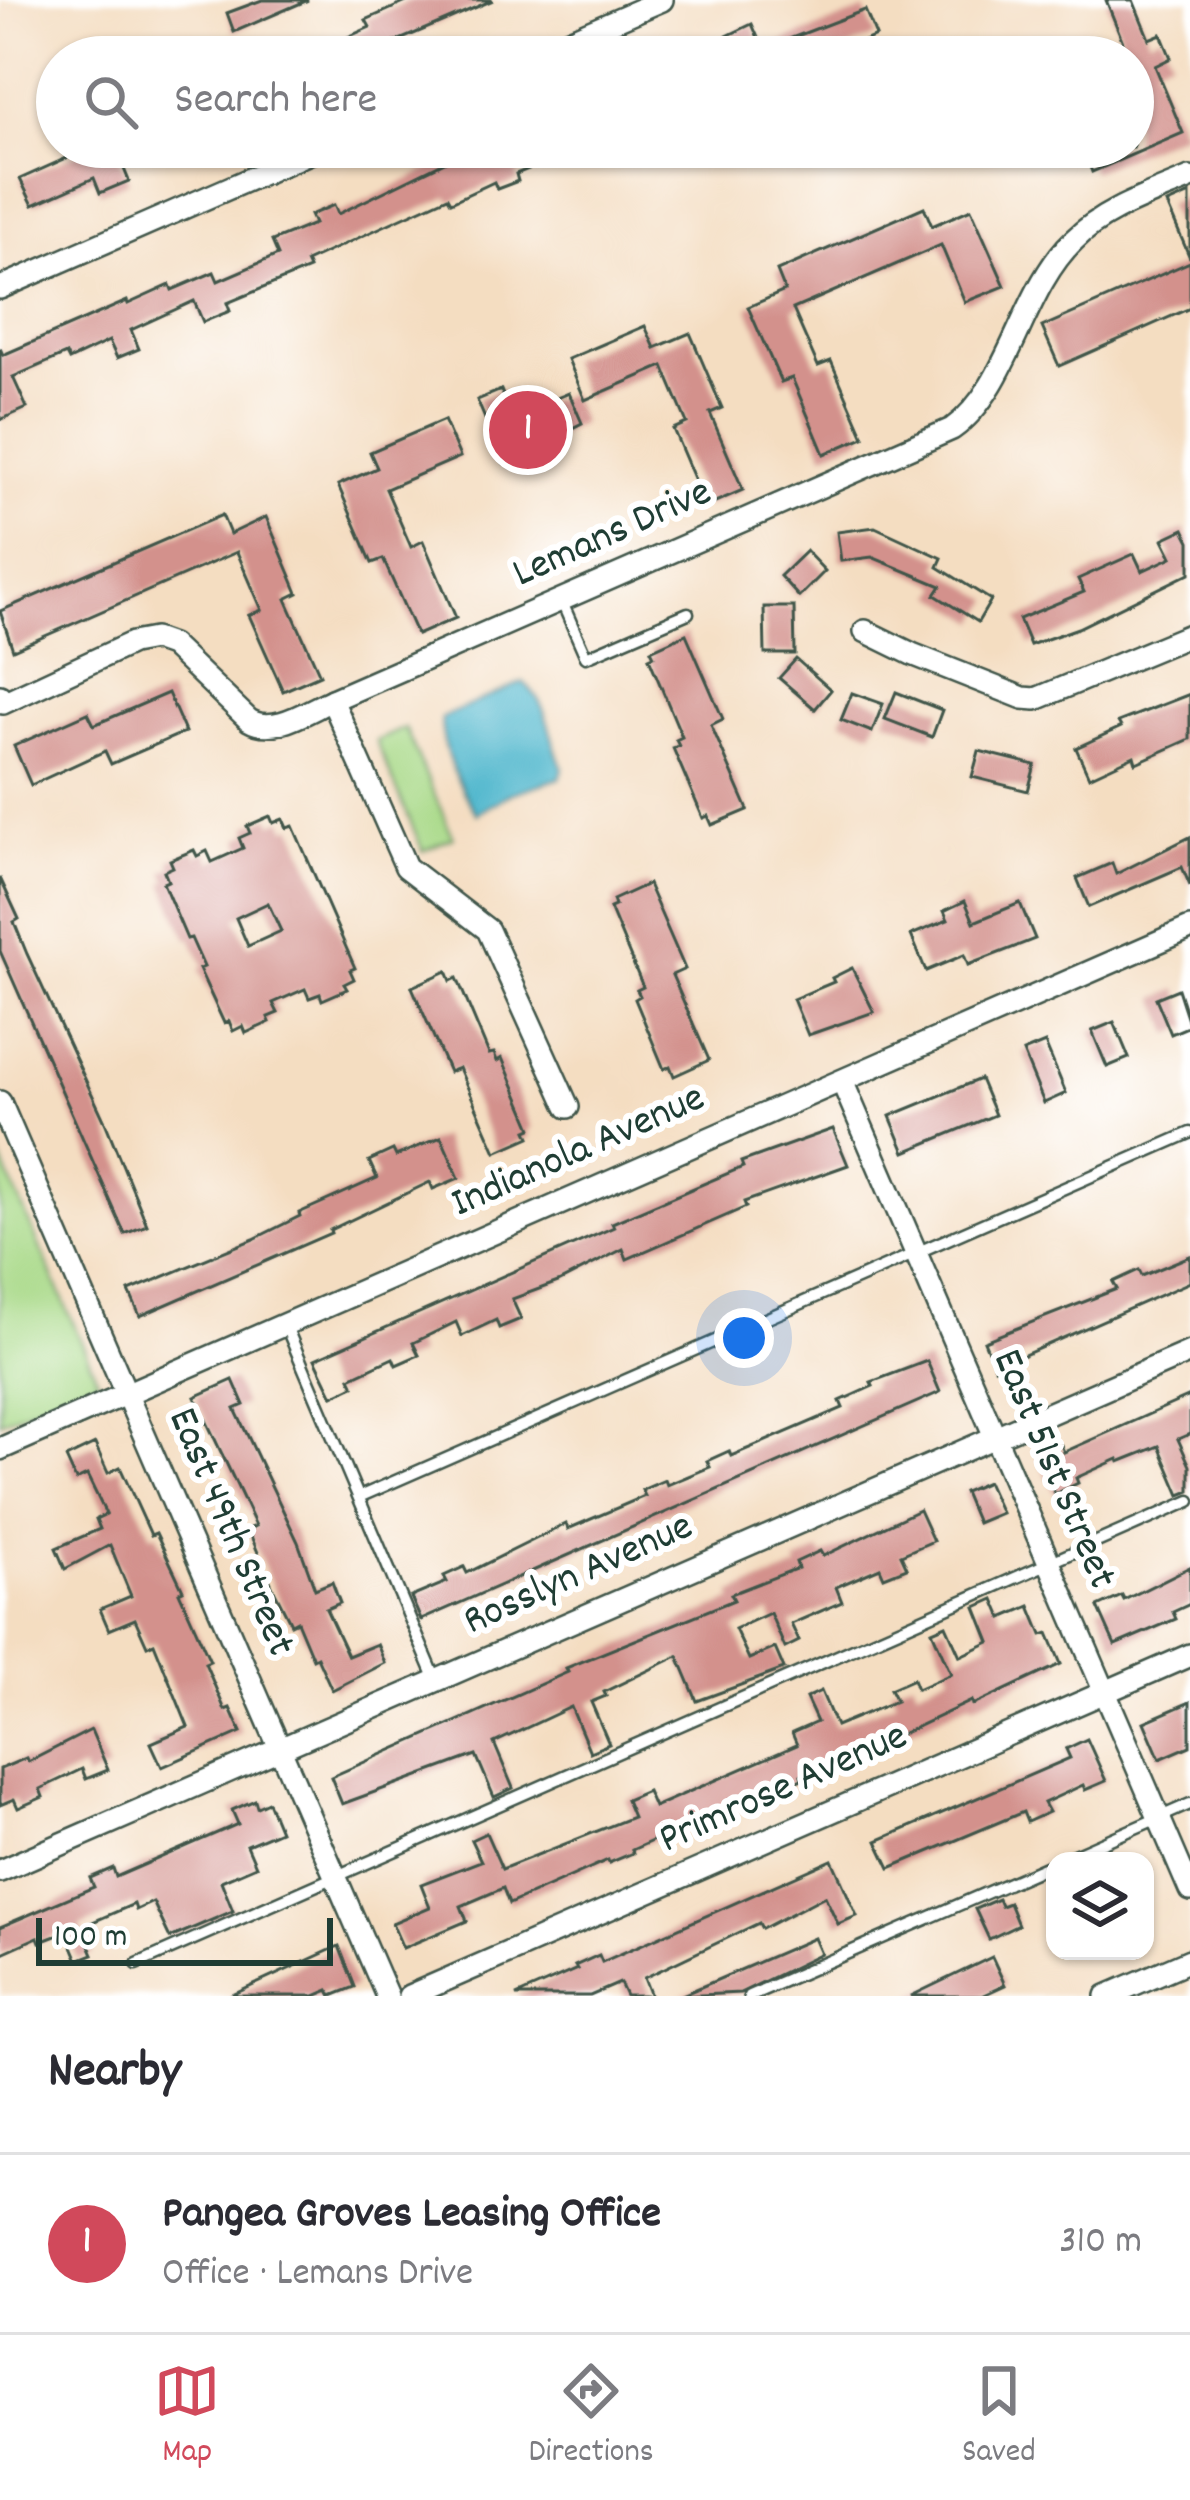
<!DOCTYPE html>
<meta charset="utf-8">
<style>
:root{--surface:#fff;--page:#f2f2f3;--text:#2b2b33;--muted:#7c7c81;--line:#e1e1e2;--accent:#d1495b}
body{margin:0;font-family:Dekko,sans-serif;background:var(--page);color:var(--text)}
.controls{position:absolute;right:36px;bottom:36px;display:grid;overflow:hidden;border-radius:24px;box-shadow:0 3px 9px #0004}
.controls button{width:108px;height:108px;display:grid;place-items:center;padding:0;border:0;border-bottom:3px solid var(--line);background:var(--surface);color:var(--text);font:60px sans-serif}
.scale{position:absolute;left:36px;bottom:30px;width:297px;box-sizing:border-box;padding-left:12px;border:6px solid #1f3d34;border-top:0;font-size:33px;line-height:42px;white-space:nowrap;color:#1f3d34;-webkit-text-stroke:9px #fff;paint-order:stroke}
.you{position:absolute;left:744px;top:1338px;width:42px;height:42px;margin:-30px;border:9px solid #fff;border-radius:50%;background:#1a73e8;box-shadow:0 0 0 18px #1a73e833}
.badge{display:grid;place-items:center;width:78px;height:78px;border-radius:50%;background:var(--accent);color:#fff;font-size:39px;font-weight:700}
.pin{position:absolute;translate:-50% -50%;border:6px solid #fff;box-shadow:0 3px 12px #0006}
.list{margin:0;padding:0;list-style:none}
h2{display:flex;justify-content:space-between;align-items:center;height:156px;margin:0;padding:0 48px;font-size:51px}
h2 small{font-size:39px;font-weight:400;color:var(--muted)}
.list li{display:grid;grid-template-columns:78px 1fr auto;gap:36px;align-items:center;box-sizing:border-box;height:180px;padding:0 48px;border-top:3px solid var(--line)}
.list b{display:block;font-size:45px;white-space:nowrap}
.list p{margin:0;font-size:39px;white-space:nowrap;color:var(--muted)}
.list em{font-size:39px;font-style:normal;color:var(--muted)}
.icon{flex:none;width:66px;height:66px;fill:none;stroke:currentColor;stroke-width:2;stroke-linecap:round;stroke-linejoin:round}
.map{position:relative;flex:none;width:1190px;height:1996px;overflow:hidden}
.search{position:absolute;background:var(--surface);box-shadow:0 3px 9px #0004;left:36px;right:36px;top:36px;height:132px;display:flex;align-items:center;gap:30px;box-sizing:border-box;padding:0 42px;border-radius:66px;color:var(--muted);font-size:45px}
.sheet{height:336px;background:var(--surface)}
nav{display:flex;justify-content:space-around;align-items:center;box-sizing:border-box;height:168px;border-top:3px solid var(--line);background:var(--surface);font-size:33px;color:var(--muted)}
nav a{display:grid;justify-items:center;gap:6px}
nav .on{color:var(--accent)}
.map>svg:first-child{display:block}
</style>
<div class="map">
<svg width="1190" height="1996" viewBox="0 0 1190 1996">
<rect width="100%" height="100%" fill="#fff"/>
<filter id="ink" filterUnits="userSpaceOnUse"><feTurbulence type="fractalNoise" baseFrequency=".00833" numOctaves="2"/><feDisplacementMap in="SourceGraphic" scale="24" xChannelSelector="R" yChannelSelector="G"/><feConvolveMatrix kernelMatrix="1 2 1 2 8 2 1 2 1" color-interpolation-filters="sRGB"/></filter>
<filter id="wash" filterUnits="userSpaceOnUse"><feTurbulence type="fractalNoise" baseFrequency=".004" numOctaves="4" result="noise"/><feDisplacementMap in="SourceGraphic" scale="48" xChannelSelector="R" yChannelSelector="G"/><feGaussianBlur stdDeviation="2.7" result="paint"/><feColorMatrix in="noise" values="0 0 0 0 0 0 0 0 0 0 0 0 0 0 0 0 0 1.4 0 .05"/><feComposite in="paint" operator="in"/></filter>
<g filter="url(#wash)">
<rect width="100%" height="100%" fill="#f4ddc1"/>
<g fill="#a8d987" stroke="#648b5e" stroke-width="3">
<polygon points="405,728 453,837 423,851 376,741"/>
<polygon points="0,1156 98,1380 0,1422"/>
</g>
<path fill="#4eb6cc" stroke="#367a80" stroke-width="3" d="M523,682C551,705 548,738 563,768L560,778L509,794L477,814C460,789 441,750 441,718Z"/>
<g id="blocks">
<g fill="#d3918c" fill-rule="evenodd">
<polygon points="262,0 308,0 234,32 227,13"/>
<polygon points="411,0 493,0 360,57 303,57 370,27 366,20"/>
<polygon points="1106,0 1133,0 1149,39 1161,34 1171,58 1155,66 1183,133 1092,172 1082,147 1133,147 1133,57 1129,57"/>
<polygon points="865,10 876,36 827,57 702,57 731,45 727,36 752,24 763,49"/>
<polygon points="80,147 115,147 129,181 100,193 94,178 33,205 20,179 82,151"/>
<polygon points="489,147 546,147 551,160 516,174 518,181 497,189 494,182 451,202 448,197 397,220 306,262 309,269 227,303 230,311 203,322 194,301 131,330 139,349 117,358 109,341 69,360 66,354 13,377 27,408 0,420 0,348 3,355 127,301 128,304 170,285 172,290 214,272 218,281 278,255 272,241 314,224 310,215 334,205 338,214 457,156 459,159"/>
<polygon points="1190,194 1190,258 1167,204"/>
<polygon points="924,207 932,226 971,209 1005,286 965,302 941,245 793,309 818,366 831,361 864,437 824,454 792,378 781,382 748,307 785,291 777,271"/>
<polygon points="1190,262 1190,308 1059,366 1042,327"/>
<polygon points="645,326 655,348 690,333 722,408 710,413 743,490 706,506 673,429 687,423 663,366 585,400 568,359"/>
<polygon points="501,390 512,417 569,393 582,423 504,463 477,400"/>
<polygon points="444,420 460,457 386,489 411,547 423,541 456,618 417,635 383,559 372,563 338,485 377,468 370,452"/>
<polygon points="222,515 230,534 266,517 298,593 286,599 320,675 283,691 249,615 262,610 237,552 13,650 0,611"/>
<polygon points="875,527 942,558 938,567 991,600 978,622 935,595 941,586 872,557 841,561 837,532"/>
<polygon points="1184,529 1190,541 1190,573 1078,628 1030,645 1019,619 1084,592 1078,579 1134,554 1142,571 1172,557 1163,539"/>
<polygon points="806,551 825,571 799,597 780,576"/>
<polygon points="764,607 794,607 795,654 765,654"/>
<polygon points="686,634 723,719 711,725 748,810 712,825 708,816 703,818 673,748 679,746 676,740 682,737 649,658 654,656 651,650"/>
<polygon points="796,659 831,690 815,709 779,678"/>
<polygon points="896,692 942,710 932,737 885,719"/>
<polygon points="168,693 185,732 111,764 105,751 31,785 14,746 88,713 94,725"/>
<polygon points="852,693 883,704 872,732 841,720"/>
<polygon points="1190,694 1190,739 1136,763 1134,756 1089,777 1076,748 1121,727 1118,722"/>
<polygon points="979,751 1035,765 1028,791 972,777"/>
<path d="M270,816L273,823L283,819L287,828L293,826L355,968L350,970L354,979L344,984L347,989L322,1000L320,994L309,998L305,989L273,1003L278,1013L268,1017L270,1022L246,1033L243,1026L233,1031L229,1021L224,1023L199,969L204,967L191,938L187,939L163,883L168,881L164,871L173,867L170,860L194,850L197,856L207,851L212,862L243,848L239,838L250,833L247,826ZM268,903L281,931L248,946L236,918Z"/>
<polygon points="1190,837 1190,886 1182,867 1089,907 1077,878 1112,863 1116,874"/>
<polygon points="0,878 19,919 14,922 27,954 105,1122 147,1225 125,1234 0,951"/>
<polygon points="648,884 685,969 672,975 709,1060 674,1076 670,1066 664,1069 635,999 640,996 637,990 643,987 610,908 615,906 613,900"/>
<polygon points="965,901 974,922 1020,903 1035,939 968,965 964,955 926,971 911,935 948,920 944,911"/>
<polygon points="852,968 874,1012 808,1035 793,999 834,982 832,978"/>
<polygon points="447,971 451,981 457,978 489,1054 494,1053 497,1061 502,1058 532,1128 527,1130 530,1137 496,1152 459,1068 449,1072 412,987"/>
<polygon points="1178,989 1190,1026 1171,1034 1156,998"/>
<polygon points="1114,1022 1129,1058 1107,1067 1092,1031"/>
<polygon points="1045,1043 1066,1093 1044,1103 1023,1052"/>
<polygon points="980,1079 995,1115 905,1152 890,1116"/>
<polygon points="833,1129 848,1165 744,1202 746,1207 627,1259 623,1249 558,1282 512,1299 521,1319 499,1328 496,1320 462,1336 456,1322 413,1343 419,1355 396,1365 393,1358 350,1378 354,1386 333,1396 315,1359 614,1227 612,1223 743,1167 741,1162"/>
<polygon points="441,1137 459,1178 433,1189 430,1182 330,1230 331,1233 140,1316 129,1291 254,1239 300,1216 299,1213 377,1178 369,1161 393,1150 396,1156"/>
<polygon points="1190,1256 1190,1282 995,1368 984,1341 1117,1289 1113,1282 1139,1270 1142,1276"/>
<polygon points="927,1361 940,1392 421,1620 411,1597 447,1582 444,1576 464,1567 467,1573 566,1524 568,1529 645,1496 642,1490 665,1480 667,1485 710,1467 707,1461 729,1451 731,1456 843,1408 840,1401 873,1386 871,1382"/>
<polygon points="233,1380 244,1405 235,1409 298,1542 315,1589 332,1582 340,1603 326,1609 348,1656 377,1644 385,1663 332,1690 317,1657 313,1659 297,1621 291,1624 274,1590 248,1529 256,1526 195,1397"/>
<polygon points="1190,1396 1190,1434 1178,1439 1190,1466 1190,1491 1180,1495 1159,1446 1119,1462 1118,1459 1076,1478 1078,1483 1055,1494 1037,1456 1061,1445 1064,1452"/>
<polygon points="95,1444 108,1473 120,1467 151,1535 156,1533 183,1590 179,1592 210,1661 205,1663 225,1710 230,1708 241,1732 162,1767 151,1743 188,1727 154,1643 147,1646 135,1619 109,1630 100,1609 131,1596 110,1545 65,1569 56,1548 100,1529 96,1519 106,1514 87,1475 76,1480 66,1458"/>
<polygon points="987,1482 1001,1513 977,1523 964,1492"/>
<polygon points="919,1510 933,1541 901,1555 907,1568 884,1577 880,1568 836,1587 842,1602 791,1624 799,1641 785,1648 770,1613 735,1629 749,1659 775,1648 784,1669 697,1701 678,1656 604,1692 606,1696 591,1702 609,1744 590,1752 571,1707 494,1743 513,1788 494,1797 476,1755 342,1804 331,1777 568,1672 566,1668 734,1600 731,1594 798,1568 796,1562 820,1551 823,1556"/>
<polygon points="1190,1567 1190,1604 1173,1612 1176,1619 1115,1645 1098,1607 1122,1596 1124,1600"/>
<polygon points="994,1599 1002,1618 1030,1606 1042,1635 1048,1633 1061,1664 973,1705 972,1701 872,1748 801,1775 802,1779 779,1789 777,1785 744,1799 632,1850 633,1853 609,1863 608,1860 509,1904 503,1888 461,1906 467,1921 403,1948 392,1923 430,1907 421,1884 481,1861 471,1840 486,1833 502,1869 633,1817 626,1800 647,1791 654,1807 797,1745 792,1733 817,1722 806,1698 821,1691 836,1726 896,1701 890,1689 913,1679 917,1689 951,1674 932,1631 946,1625 960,1656 990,1642 976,1607"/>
<polygon points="1190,1702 1190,1746 1160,1759 1144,1722"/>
<polygon points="91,1730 108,1770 86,1779 82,1769 40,1789 43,1797 18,1808 14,1799 0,1805 0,1769 26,1758 28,1762"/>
<polygon points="1087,1739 1106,1781 1085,1790 1083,1785 1044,1803 1049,1812 1027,1822 1023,1812 890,1868 877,1841 1070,1758 1066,1749"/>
<polygon points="255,1800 257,1807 268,1802 280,1831 247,1845 256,1866 221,1881 233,1911 170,1938 153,1902 136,1910 134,1904 81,1927 93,1954 78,1960 66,1932 40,1942 38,1937 0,1954 0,1927 94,1887 90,1878 113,1868 116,1877 238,1824 232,1810"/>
<polygon points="832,1860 857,1916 838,1924 825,1896 762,1929 759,1923 644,1978 651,1996 626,1996 620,1983 590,1996 516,1996 577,1969 575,1966 599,1955 602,1962"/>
<polygon points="998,1899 1001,1906 1009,1903 1018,1925 989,1939 975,1909"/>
<polygon points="814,1938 821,1954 740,1993 680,1996"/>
<polygon points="339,1946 355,1987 332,1996 329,1990 315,1996 230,1996"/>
<polygon points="992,1957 1005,1985 981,1996 911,1996"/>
</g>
</g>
</g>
<g filter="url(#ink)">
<use href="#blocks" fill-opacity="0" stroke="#3f5549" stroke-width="3"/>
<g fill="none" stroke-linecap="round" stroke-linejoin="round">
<g stroke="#3f5549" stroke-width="15">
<g id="service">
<polyline points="561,600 586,657 688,613"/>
<polyline points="285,1324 436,1680"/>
<polyline points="359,1497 1190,1133"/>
<polyline points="1060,1861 1190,1804"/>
<polyline points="137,1964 1190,1501"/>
<polyline points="749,1996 1055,1863"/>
</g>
</g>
<g stroke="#3f5549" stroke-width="26">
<g id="minor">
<polyline points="530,57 662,0"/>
<polyline points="0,288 323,147"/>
<polyline points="865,631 912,654 1023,698 1036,699 1190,635"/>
<path d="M0,696L3,703L132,643L154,639L171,645L249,720C274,735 307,711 332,700L952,429C1011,387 1021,290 1074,240C1105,209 1151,195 1190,178"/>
<polyline points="332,700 406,867 488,930 568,1107"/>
<polyline points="842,1081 1190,1890"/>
<polyline points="0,1102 387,1996"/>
<polyline points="0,1449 1190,928"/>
<polyline points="0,1871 1190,1352"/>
<polyline points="409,1996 1190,1655"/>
<polyline points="1107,1996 1190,1960"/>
</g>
</g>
<use href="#service" stroke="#fff" stroke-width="10"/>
<use href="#minor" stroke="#fff" stroke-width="21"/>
</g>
</g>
<g text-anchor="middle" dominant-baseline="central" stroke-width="12" stroke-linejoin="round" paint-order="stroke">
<g font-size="42" fill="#1f3d34" stroke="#fff">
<text transform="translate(613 535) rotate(-24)">Lemans Drive</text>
<text transform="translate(579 1153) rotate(-24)">Indianola Avenue</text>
<text transform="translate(1052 1470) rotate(67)">East 51st Street</text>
<text transform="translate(229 1533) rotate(67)">East 49th Street</text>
<text transform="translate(579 1576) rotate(-24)">Rosslyn Avenue</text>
<text transform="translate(784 1790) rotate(-24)">Primrose Avenue</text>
</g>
</g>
</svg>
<div class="controls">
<button><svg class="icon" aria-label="layers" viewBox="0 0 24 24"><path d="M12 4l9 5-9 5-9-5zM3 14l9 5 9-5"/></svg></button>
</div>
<div class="scale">100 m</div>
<div class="you"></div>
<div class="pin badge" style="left:528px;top:430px">1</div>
<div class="search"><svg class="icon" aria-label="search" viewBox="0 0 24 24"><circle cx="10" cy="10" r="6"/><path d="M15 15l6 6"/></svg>Search here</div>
</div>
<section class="sheet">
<h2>Nearby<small></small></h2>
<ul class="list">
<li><span class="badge">1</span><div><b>Pangea Groves Leasing Office</b><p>Office · Lemans Drive</p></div><em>310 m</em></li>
</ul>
</section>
<nav>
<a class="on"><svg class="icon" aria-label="map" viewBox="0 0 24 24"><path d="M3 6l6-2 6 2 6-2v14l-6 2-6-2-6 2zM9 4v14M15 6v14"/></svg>Map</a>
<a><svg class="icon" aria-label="directions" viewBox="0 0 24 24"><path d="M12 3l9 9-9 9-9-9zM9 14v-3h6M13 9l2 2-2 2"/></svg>Directions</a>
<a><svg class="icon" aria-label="saved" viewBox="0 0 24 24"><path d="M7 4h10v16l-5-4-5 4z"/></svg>Saved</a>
</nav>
